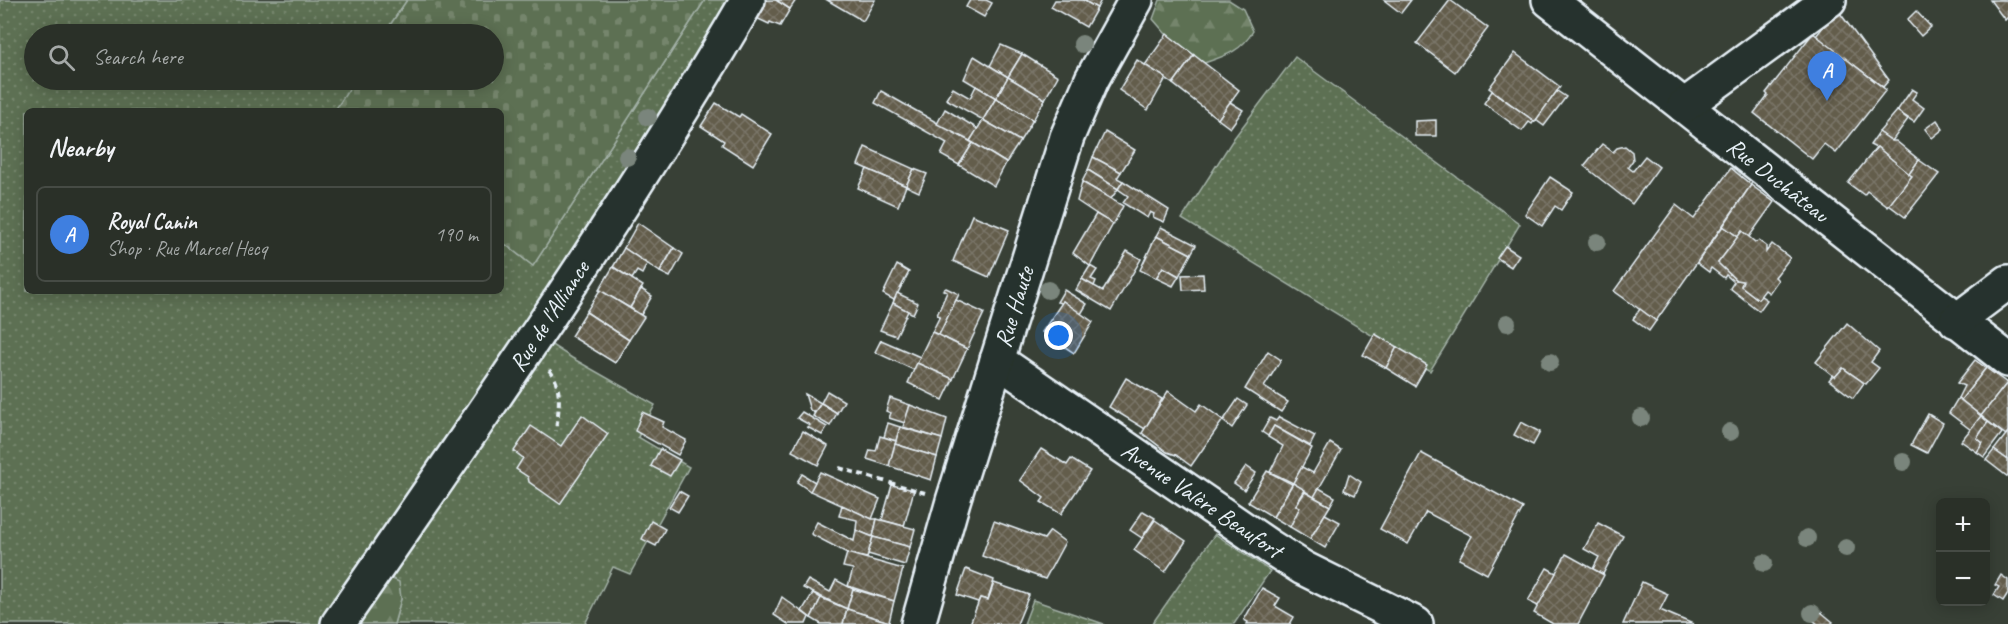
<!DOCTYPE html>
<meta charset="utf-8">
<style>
:root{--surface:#2a3028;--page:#363c34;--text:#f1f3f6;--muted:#a5a9a8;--line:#464b45;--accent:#1a73e8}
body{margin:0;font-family:Caveat,sans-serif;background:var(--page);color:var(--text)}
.controls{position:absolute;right:18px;bottom:18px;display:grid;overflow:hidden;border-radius:9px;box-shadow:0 3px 15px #0003}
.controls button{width:54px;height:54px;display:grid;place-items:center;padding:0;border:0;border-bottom:2px solid var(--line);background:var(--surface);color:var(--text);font:30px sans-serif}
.you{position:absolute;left:1059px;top:336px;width:21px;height:21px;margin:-15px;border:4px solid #fff;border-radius:50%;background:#1a73e8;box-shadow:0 0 0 9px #1a73e833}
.badge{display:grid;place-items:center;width:39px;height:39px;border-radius:50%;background:var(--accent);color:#fff;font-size:20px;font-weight:700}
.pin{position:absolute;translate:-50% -50px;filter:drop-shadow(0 2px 3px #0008)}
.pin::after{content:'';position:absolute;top:32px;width:21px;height:18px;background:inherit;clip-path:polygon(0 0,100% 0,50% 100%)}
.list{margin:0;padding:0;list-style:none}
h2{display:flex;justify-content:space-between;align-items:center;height:78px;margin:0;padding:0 24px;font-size:26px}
h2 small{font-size:20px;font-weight:400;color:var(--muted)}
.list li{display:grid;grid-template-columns:39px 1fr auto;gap:18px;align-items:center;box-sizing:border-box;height:96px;margin:0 12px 12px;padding:0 12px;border:2px solid var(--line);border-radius:9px}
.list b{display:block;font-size:22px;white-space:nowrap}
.list p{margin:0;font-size:20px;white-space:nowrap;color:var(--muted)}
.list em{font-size:20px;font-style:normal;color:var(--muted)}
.icon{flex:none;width:33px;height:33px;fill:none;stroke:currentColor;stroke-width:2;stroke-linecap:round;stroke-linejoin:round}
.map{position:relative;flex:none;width:2008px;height:624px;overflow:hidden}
.search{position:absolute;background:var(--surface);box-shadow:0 3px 15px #0003;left:24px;top:24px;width:480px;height:66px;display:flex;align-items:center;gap:15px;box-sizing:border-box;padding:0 21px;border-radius:33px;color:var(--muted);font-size:22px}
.panel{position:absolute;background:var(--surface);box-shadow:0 3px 15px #0003;left:24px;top:108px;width:480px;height:186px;border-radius:9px}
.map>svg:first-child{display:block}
</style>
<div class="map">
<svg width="2008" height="624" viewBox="0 0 2008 624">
<defs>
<pattern id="grass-dots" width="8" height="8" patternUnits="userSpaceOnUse" patternTransform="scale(1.5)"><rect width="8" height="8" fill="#5d7053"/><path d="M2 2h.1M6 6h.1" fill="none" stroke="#74856c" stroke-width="1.8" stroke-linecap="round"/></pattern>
<pattern id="forest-firs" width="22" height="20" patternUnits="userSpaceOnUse" patternTransform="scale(1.5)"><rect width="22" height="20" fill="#5d7053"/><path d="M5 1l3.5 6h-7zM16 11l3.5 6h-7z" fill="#74856c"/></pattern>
<pattern id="cemetery-stones" width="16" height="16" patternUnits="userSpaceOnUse" patternTransform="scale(1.5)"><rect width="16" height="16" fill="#5d7053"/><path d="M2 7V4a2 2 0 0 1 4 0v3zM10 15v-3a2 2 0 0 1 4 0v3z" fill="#74856c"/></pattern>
<pattern id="building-cross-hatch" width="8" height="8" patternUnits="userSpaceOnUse" patternTransform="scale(1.5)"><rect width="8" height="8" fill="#635d4c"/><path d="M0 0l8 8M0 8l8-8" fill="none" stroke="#797567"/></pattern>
</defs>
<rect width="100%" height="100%" fill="#384036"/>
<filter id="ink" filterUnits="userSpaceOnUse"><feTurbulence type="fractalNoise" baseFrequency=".0167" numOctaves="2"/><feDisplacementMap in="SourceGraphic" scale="12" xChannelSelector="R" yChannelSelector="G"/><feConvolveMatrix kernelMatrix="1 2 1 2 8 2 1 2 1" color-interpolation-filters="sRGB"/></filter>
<g filter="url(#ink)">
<g fill="url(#grass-dots)" stroke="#a2b0a6" stroke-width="1.5">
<polygon points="0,0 407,0 384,34 34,34 34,80 355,80 336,111 27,111 27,291 501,291 501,241 533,266 705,0 729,0 714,31 536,335 572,358 655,405 638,437 689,467 630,574 613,567 585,624 394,624 401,599 338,624 0,624"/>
<polygon points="1295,57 1520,224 1430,371 1182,219 1234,138"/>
<polygon points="1215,534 1270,571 1234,624 1152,624"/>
<polygon points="1033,600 1104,624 1024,624"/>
</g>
<g fill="url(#forest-firs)" stroke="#a2b0a6" stroke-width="1.5">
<path d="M1160,0H1229L1243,9L1253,31C1242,51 1225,56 1204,63L1165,33L1153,19Z"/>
<polygon points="384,575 399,582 401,599 394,624 338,624"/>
</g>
<polygon fill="url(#cemetery-stones)" stroke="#a2b0a6" stroke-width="1.5" points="407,0 705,0 533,266 501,241 501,111 335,110 355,80 494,80 494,34 384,34"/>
<g fill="url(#building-cross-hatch)" stroke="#e8f1f8" stroke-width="1.5">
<polygon points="762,0 776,0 790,9 780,26 770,22 769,24 752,16"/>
<polygon points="776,0 796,0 790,9"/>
<polygon points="827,0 875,0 863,21"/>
<polygon points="970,0 986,0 992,3 984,17 966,7"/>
<polygon points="1055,0 1083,0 1097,8 1086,27 1051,7"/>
<polygon points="1083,0 1101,0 1097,8"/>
<polygon points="1384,0 1411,0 1401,13"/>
<polygon points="1450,0 1488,28 1455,72 1417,43"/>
<polygon points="1990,0 2008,0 2008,17 2005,20"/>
<polygon points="1916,11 1931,27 1921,36 1907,20"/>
<polygon points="1840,13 1889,80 1883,87 1816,36 1827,22"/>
<polygon points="1813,33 1886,90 1836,153 1824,144 1812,159 1754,113 1768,95 1766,93"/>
<polygon points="1167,34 1194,55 1173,84 1145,65"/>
<polygon points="1001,45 1022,54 1008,77 990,66"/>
<polygon points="1515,53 1560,87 1535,122 1489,88"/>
<polygon points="1022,54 1058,76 1045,99 1008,77"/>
<polygon points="1194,55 1239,90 1218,119 1173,84"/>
<polygon points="974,56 1008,77 996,98 964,79"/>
<polygon points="1137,60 1166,78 1148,110 1119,90"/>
<polygon points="1008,77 1045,99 1033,120 996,98"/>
<polygon points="976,86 996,98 983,120 946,99 953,88 970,98"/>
<polygon points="1912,89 1917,92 1912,99 1924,108 1914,122 1897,111"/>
<polygon points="881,91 973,143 959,165 941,155 947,143 875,103"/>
<polygon points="1492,91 1534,121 1532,124 1529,122 1522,131 1484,103"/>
<polygon points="1557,91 1566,97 1544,126 1536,120"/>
<polygon points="996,98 1033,120 1020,141 983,120"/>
<polygon points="1230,102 1243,110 1230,128 1218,119"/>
<polygon points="716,103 739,117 741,114 772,134 753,165 722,145 724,141 701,126"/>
<polygon points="945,109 978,129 970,141 937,124"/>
<polygon points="1897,111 1908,119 1892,141 1879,132"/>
<polygon points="983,120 1020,141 1006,163 970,141"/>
<polygon points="1436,120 1436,136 1415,136 1415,121"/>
<polygon points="1937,120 1943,129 1932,138 1925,129"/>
<polygon points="1105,132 1135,150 1121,172 1093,157"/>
<polygon points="1879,132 1892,141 1896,141 1919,160 1909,174 1877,147 1876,148 1870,145"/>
<polygon points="973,143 1006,163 994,186 959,165"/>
<polygon points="1602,144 1613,152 1617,148 1625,146 1632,152 1633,160 1628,167 1633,171 1645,156 1659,167 1632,204 1584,166"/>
<polygon points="865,147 914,169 906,186 858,165"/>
<polygon points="1877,147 1912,176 1888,207 1867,191 1864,195 1848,183"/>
<polygon points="1093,157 1121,172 1117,178 1123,181 1118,189 1088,170"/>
<polygon points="1919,160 1939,174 1905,217 1889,205 1912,176 1909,174"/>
<polygon points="1731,168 1751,185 1656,321 1614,291 1676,205 1694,219"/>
<polygon points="867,169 906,186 898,206 858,188"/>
<polygon points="914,169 927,174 919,192 906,186"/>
<polygon points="1088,170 1118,189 1111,199 1082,182"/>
<polygon points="1550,177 1573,192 1561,210 1555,206 1542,226 1525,214"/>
<polygon points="1123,181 1169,210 1164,222 1153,217 1154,214 1150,212 1147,218 1123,203 1128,196 1118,189"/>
<polygon points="1082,182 1123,206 1113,225 1077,201"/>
<polygon points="1751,185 1774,202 1749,237 1742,231 1738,237 1723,226"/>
<polygon points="1096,214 1113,224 1090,266 1073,253"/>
<polygon points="972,215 1009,230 989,277 953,261"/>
<polygon points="638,223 674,248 660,272 624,248"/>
<polygon points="1723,226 1738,237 1718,263 1736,280 1743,281 1741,286 1758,299 1761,296 1767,300 1759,311 1730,288 1734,282 1726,275 1724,278 1711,268 1709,272 1697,263"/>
<polygon points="1161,227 1196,245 1191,254 1156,236"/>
<polygon points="1742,231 1755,242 1759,241 1766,246 1766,252 1772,244 1790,258 1775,277 1778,280 1769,293 1765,290 1758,299 1741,286 1743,281 1736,280 1718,263"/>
<polygon points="1156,236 1191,254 1179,276 1163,267 1156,278 1140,270"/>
<polygon points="1505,246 1519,255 1511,267 1497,258"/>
<polygon points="624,248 647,264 642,274 637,271 632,279 613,267"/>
<polygon points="674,248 683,254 670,277 660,272"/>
<polygon points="1127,251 1141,259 1111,311 1076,290 1082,279 1103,291"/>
<polygon points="897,265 909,272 894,300 883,294"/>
<polygon points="1090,266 1097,270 1091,279 1096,281 1094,286 1082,279"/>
<polygon points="613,267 643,286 630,308 599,290"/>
<polygon points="1163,267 1179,276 1173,286 1156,278"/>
<polygon points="1203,274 1204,289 1183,290 1182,275"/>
<polygon points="946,288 959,294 939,335 932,332 940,316 937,315 947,292 943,290"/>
<polygon points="641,289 652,296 641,315 630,308"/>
<polygon points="600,290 644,317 629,340 586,312"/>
<polygon points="1064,290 1087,304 1081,314 1063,301 1061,303 1057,302"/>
<polygon points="897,293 918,303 913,314 893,303"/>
<polygon points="956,300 984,313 967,349 939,335"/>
<polygon points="1063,301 1093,322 1074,353 1042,332"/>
<polygon points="893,303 908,311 896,336 880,330"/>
<polygon points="1640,309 1656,321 1649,331 1633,319"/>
<polygon points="586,312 629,340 615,363 571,336"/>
<polygon points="1847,323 1879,351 1871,362 1879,368 1866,384 1843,368 1835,377 1816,362"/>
<polygon points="932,332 967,349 953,379 917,363"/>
<polygon points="1375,334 1397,347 1386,368 1363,355"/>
<polygon points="881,340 920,357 914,370 875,352"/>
<polygon points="1397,347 1427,365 1415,386 1386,368"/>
<polygon points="1268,351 1281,360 1264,387 1288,402 1281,412 1245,389"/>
<polygon points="1975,360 1986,368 1961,400 1958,398 1964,386 1957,383"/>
<polygon points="917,363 953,379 943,400 908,383"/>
<polygon points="1843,368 1864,383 1853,398 1829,380 1833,375 1835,377"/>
<polygon points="1986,368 2007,383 1981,416 1961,400"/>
<polygon points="1126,378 1162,399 1145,429 1109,407"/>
<polygon points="2007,383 2008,432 2006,435 1981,416"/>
<polygon points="827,391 844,401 837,413 821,403"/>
<polygon points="1168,391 1196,411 1201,404 1223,420 1191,466 1176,455 1167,452 1142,433"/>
<polygon points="805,394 821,403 814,413 810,410"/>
<polygon points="890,398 910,405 905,423 889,418 891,413 886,411"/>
<polygon points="1958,398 1981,416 1971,430 1949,413"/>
<polygon points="1238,399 1247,405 1232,428 1223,421"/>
<polygon points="821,403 837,413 830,426 813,416"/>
<polygon points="910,405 947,419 942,439 903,427"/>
<polygon points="642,412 664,422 662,427 686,440 678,455 635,431"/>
<polygon points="802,412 827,427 822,435 807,427 810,425 797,418"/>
<polygon points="1928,414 1943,423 1927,453 1911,445"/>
<polygon points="582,415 608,434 560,504 529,482 528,477 516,469 523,458 514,451 531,426 561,446"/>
<polygon points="1981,416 1988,422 1977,438 1983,443 1977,452 1961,441"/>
<polygon points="1279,417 1315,436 1310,446 1274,426 1268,436 1262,432 1270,418 1276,421"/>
<polygon points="1521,422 1540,432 1533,445 1514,435"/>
<polygon points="1988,422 2002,433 1984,457 1977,452 1983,443 1977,438"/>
<polygon points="888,423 900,427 896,441 884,437"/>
<polygon points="1274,426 1312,448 1293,483 1270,472 1283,446 1268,437"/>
<polygon points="900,427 942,439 937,457 895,444"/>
<polygon points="803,431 828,446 818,465 792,451"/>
<polygon points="2008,432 2008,460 1994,450"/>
<polygon points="880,436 896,441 889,466 867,459 870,450 876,451"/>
<polygon points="1330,443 1341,450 1314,497 1293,483 1302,467 1313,473"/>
<polygon points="895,444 937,457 931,480 889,466"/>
<polygon points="660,449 680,460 670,476 651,466"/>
<polygon points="1041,449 1067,465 1071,459 1090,471 1061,514 1041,502 1044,498 1020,480"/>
<polygon points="1994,450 2008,460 2008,477 1986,460"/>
<polygon points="1421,453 1523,508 1487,574 1459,559 1472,536 1426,512 1408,544 1380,529"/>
<polygon points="1246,466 1256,473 1244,490 1234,483"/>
<polygon points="1267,471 1292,484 1273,517 1248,502"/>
<polygon points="820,472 880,499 872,519 810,491"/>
<polygon points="802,474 815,482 810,491 797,482"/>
<polygon points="1349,474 1361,482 1355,495 1344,490"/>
<polygon points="1293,483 1305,490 1296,505 1300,507 1290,527 1273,517"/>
<polygon points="892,485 914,490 904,526 882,520"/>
<polygon points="1319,488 1335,497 1330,506 1314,497"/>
<polygon points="679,491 688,496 678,512 669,507"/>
<polygon points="1305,492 1330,506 1310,539 1290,527 1300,507 1296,505"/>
<polygon points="842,505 872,519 877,519 873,537 856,530 857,520 839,516"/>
<polygon points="1143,511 1155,518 1142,538 1130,530"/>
<polygon points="1325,514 1340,522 1325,548 1310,539"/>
<polygon points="877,519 915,529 910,547 873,537"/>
<polygon points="1155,520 1186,541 1165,572 1134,550"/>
<polygon points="651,521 665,529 656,546 642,539"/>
<polygon points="994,521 1044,539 1050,531 1065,542 1045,579 982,556"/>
<polygon points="817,522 854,541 856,530 873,537 867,558 849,554 811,534"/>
<polygon points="1598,523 1623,536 1603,574 1593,569 1599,557 1584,549"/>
<polygon points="873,537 910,547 905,565 868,554"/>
<polygon points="847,553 903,569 894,601 848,586 853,569 843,567"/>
<polygon points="1566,554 1604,575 1578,624 1553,624 1534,613"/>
<polygon points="1547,568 1556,573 1538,606 1528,601"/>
<polygon points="966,569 994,580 988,600 980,598 978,602 957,595"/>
<polygon points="2001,575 2008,580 2008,593 2003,601 1994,595 1999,587 1995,585"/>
<polygon points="808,580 830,592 836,580 853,589 847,609 803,588"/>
<polygon points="1642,582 1668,594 1660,610 1693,624 1623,624"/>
<polygon points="994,583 1029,595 1017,624 970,624 980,598 988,600"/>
<polygon points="1262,588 1280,598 1275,606 1294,617 1290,624 1247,624 1248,622 1244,620"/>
<polygon points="853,589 894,601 889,622 847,609"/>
<polygon points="813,593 821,598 811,618 802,611"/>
<polygon points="782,597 809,617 806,624 788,624 774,615"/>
<polygon points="821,598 847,609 843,624 821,624 811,618"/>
<polygon points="847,609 889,622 888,624 843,624"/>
<polygon points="1821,612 1833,622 1831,624 1818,624 1814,621"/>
</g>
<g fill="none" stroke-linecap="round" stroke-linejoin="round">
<g stroke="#e8f1f8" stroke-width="38">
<g id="minor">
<polyline points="1549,0 2008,360"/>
<polyline points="1684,106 1829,0"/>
<polyline points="1956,321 2008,282"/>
<polyline points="997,360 1270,547 1303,568 1416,624"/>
<path d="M338,624C480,419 623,215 748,0"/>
<polyline points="918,624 953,501 1067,137 1092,79 1136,0"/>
</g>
</g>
<g stroke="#e8f1f8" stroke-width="4" stroke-dasharray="6 4.5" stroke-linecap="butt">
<path d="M549,370C564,387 558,411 556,431"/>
<polyline points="839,468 925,493"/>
</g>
<use href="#minor" stroke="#26332d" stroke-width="33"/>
</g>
<g fill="#7a857c">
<circle cx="1082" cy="44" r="9"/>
<circle cx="648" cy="117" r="9"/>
<circle cx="627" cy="157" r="9"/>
<circle cx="1597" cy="242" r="9"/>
<circle cx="1048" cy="290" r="9"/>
<circle cx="1507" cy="323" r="9"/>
<circle cx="1550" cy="362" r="9"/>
<circle cx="1641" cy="418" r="9"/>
<circle cx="1730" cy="432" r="9"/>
<circle cx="1903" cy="462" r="9"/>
<circle cx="1807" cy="538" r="9"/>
<circle cx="1846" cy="548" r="9"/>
<circle cx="1764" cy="563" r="9"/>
<circle cx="1812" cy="613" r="9"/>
</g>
</g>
<g text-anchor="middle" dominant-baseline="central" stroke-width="5" stroke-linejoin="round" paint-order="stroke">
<g font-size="24" fill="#e8f1f8" stroke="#26332d">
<text transform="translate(1778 180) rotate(38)">Rue Duchâteau</text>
<text transform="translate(1014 307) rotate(-73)">Rue Haute</text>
<text transform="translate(549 316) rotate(-57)">Rue de l'Alliance</text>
<text transform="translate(1202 500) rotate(34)">Avenue Valère Beaufort</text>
</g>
</g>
</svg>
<div class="controls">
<button>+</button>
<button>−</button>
</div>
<div class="you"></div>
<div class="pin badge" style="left:1827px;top:101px;background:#3f7fe0">A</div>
<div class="search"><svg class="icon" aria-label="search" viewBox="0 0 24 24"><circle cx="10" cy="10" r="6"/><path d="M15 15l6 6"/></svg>Search here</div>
<section class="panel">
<h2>Nearby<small></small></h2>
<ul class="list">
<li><span class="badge" style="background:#3f7fe0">A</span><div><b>Royal Canin</b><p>Shop · Rue Marcel Hecq</p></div><em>190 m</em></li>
</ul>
</section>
</div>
